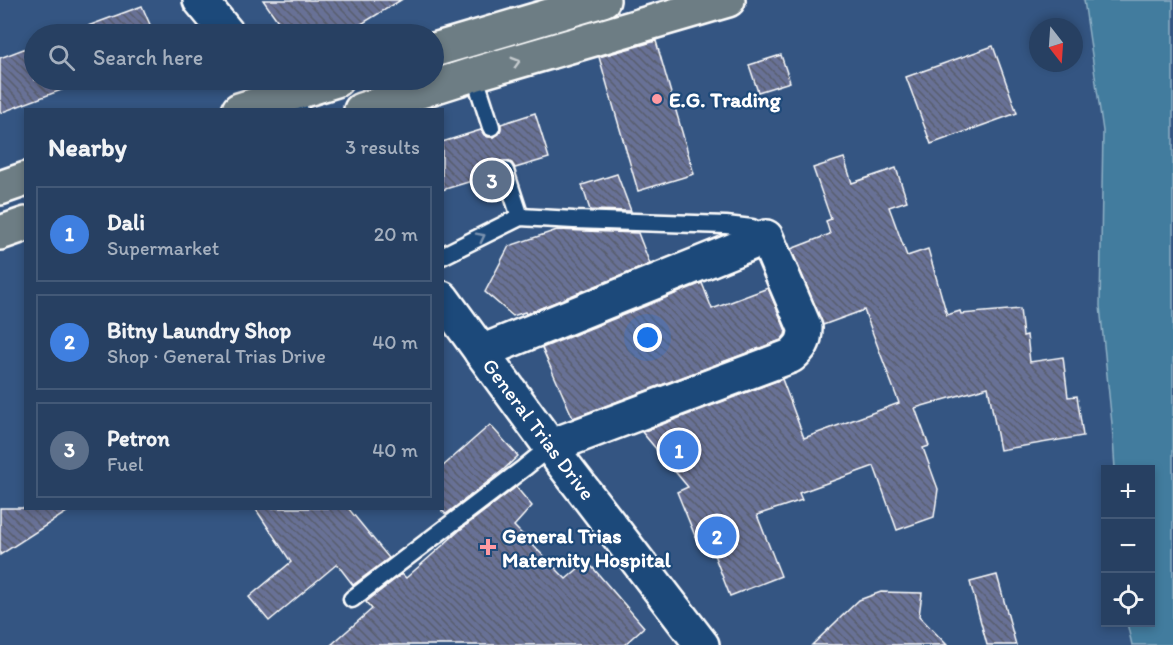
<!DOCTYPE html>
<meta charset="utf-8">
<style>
:root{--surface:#274062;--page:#334b6b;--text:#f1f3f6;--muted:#a4afbe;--line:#435977;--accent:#eead8d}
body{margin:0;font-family:Itim,sans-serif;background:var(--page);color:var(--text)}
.controls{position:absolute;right:18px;bottom:18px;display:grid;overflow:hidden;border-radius:0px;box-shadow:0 3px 9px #0003}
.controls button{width:54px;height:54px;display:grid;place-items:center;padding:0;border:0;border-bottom:2px solid var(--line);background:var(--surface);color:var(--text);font:30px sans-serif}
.compass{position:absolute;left:1029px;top:18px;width:54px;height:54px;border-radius:50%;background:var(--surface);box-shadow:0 3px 9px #0003;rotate:163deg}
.you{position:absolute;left:648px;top:338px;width:21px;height:21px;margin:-15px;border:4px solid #fff;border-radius:50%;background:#1a73e8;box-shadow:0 0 0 9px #1a73e833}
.badge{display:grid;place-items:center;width:39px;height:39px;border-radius:50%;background:var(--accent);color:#fff;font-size:20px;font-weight:700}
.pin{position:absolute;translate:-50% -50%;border:3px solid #fff;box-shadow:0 2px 6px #0006}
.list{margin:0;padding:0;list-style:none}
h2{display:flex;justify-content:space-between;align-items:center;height:78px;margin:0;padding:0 24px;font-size:26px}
h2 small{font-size:20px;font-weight:400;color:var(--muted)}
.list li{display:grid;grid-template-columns:39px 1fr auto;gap:18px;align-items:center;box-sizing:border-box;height:96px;margin:0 12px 12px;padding:0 12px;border:2px solid var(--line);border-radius:0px}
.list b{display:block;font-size:22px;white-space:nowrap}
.list p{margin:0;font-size:20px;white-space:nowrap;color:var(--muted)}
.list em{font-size:20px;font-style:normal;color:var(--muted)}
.icon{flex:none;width:33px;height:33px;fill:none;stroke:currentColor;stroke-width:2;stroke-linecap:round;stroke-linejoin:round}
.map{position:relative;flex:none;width:1173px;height:645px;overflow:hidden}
.search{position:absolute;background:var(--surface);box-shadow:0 3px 9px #0003;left:24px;top:24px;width:420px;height:66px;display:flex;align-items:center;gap:15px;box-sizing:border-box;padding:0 21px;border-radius:33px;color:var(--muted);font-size:22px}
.panel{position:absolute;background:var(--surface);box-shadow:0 3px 9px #0003;left:24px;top:108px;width:420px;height:402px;border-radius:0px}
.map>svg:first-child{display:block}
</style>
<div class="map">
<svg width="1173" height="645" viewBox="0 0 1173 645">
<defs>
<pattern id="building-back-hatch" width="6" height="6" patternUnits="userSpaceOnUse" patternTransform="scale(1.5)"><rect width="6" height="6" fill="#687196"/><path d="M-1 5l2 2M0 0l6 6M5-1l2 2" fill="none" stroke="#595d6d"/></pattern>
</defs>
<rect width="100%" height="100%" fill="#345582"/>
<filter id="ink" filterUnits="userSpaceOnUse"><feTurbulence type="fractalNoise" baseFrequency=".0167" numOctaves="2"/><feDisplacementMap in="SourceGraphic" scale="12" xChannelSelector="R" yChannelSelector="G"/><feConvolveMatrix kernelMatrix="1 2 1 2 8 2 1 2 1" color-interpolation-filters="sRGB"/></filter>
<g filter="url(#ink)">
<polygon fill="#437c9e" stroke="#8eb0c5" stroke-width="1.5" points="1084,0 1173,0 1173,645 1132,645 1127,623 1150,622 1150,470 1115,469 1112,424 1100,306 1103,131"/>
<g fill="url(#building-back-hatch)" stroke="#fff" stroke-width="1.5">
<polygon points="263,0 401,0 345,34 287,34"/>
<polygon points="142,6 154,34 64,34 69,33"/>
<polygon points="656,41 694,174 638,191 599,57"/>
<polygon points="34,45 34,80 88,80 0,113 0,58"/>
<polygon points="993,46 1017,113 931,144 906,77"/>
<polygon points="781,55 790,82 758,92 749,65"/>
<polygon points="535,113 549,158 515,168 512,163 508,161 502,161 497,164 495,169 495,174 442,190 442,142 481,130 484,135 488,137 494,137 499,134 501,129 501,124"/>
<polygon points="844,158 852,183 896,168 907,201 889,207 907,256 928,249 947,315 960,311 961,314 1020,309 1023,336 1027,335 1030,362 1063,357 1068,397 1077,396 1083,436 1000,450 988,387 915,408 929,446 923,448 938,489 934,517 897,530 874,466 799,493 802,500 757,515 781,576 730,596 708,539 698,543 677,492 688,487 642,432 782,379 804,438 899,403 864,310 823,325 791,249 830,234 826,221 831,219 813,168"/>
<polygon points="617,174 631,211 590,210 582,185"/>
<polygon points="557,230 638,233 650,264 526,314 525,312 513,316 485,292 509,246"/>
<polygon points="702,283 712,309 768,288 786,331 785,335 781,340 573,418 542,348"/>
<polygon points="490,425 518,456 502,471 446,514 442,511 442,467"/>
<polygon points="516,487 532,506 514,526 566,579 587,561 644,627 624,645 331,645 372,609 366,602 402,574 406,578 460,530"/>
<polygon points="0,508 73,508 0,555"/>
<polygon points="255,508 348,508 389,558 353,585 337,564 269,621 249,597 291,562"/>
<polygon points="997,575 1016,645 987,645 970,582"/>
<polygon points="881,592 922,593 919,616 947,645 812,645 859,600"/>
</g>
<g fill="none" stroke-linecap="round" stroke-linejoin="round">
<g stroke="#fff" stroke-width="21">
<g id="service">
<polyline points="474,74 491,127"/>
<polyline points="505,171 520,217"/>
<polyline points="442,256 520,217 574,220 726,225 752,228 765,237"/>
<polyline points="352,599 524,468 551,446"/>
</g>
</g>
<g stroke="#fff" stroke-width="38">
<path id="minor" d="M481,352L766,237L805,328C805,342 801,347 791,356L551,446"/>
</g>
<g stroke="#fff" stroke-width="38">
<g id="secondary">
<polyline points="200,0 228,34"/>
<polyline points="266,80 291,110"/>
<polyline points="442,298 561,461 702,645"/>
</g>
</g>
<g stroke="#fff" stroke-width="38">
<g id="primary">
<polyline points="434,50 603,0"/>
<polyline points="239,110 336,80"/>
<polyline points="361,110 474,74 728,0"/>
<polyline points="0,188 26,179"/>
<polyline points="0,233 26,224"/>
</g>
</g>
<use href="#service" stroke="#1f4a7a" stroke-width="16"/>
<use href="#minor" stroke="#1f4a7a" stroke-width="33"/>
<use href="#secondary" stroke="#1f4a7a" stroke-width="33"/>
<use href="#primary" stroke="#6d7d84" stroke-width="33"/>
</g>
<defs><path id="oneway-chevron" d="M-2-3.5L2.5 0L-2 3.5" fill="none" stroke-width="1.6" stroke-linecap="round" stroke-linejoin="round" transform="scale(1.5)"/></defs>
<use stroke="#c5cbce" href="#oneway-chevron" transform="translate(516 62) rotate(-16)"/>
<use stroke="#7992af" href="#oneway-chevron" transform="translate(481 237) rotate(-27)"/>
</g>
<g fill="#ff9aa2" stroke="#1f4a7a" stroke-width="2">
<circle cx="657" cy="99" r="6"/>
<path d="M485 538h6v6h6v6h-6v6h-6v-6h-6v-6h6z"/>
</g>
<g text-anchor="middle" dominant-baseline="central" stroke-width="4.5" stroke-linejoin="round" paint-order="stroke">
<g font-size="21" font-weight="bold" fill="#fff" stroke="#1f4a7a" text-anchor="start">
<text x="669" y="99">E.G. Trading</text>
<text x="502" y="535">General Trias<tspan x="502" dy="24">Maternity Hospital</tspan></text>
</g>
<g font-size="21" fill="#fff" stroke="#1f4a7a">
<text transform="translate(539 429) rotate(53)">General Trias Drive</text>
</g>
</g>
</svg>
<div class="controls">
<button>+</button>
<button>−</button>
<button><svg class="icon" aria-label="locate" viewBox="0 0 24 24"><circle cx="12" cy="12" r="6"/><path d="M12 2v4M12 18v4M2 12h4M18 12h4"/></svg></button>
</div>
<svg class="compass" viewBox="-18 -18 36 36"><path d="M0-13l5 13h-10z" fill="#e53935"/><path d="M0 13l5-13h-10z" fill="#a4afbe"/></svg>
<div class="you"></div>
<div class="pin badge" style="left:679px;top:450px;background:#3f7fe0">1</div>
<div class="pin badge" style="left:717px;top:536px;background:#3f7fe0">2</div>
<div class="pin badge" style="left:492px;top:180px;background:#5c6f8a">3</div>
<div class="search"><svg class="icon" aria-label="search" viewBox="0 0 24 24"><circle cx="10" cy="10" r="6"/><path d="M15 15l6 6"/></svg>Search here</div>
<section class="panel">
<h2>Nearby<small>3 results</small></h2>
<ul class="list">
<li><span class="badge" style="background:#3f7fe0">1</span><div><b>Dali</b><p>Supermarket</p></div><em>20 m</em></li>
<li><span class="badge" style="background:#3f7fe0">2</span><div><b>Bitny Laundry Shop</b><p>Shop · General Trias Drive</p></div><em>40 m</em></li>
<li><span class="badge" style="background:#5c6f8a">3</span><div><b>Petron</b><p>Fuel</p></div><em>40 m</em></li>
</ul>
</section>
</div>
